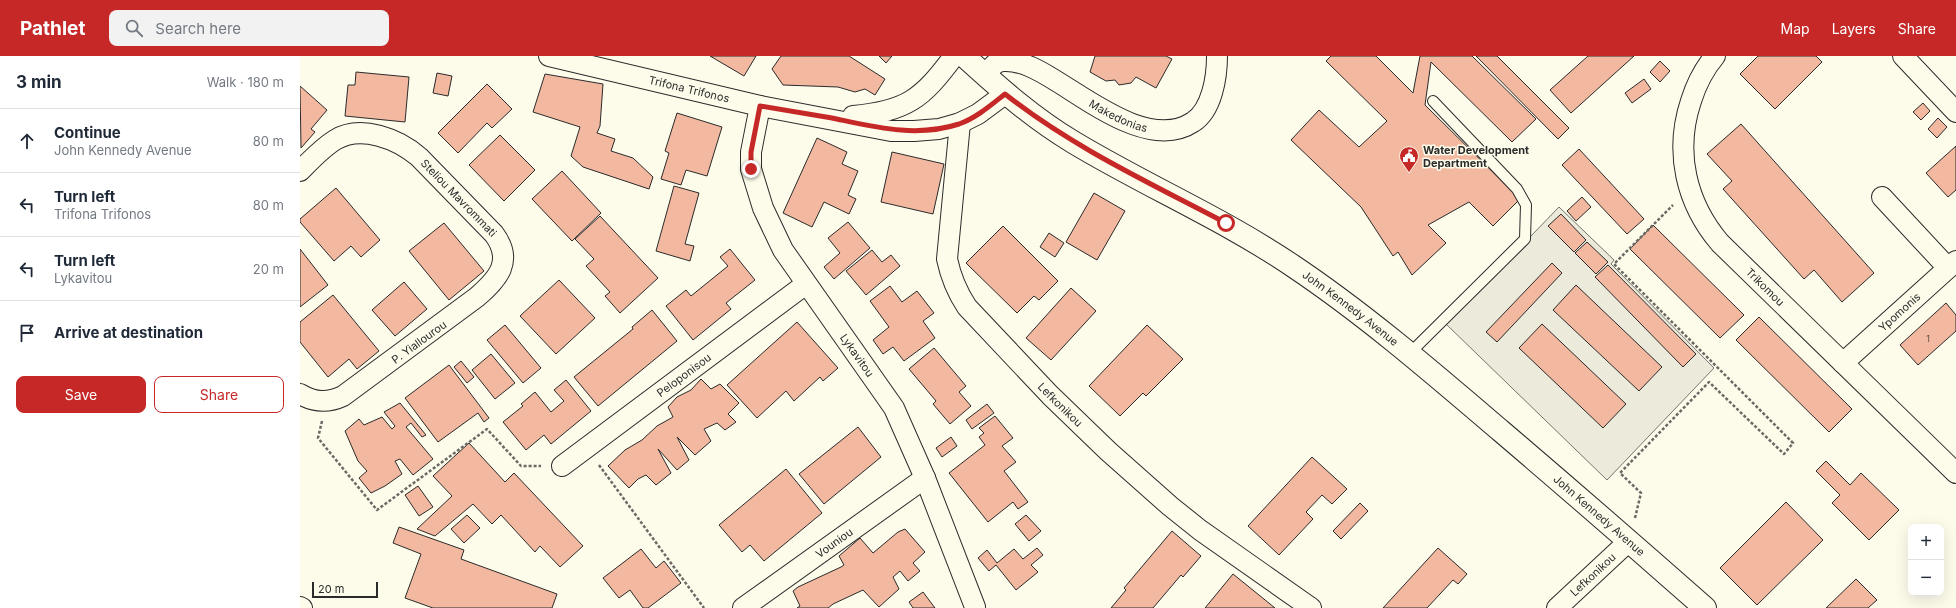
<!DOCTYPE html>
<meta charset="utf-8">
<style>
:root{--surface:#fff;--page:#f2f2f3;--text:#1f2937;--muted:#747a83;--line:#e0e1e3;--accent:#c62828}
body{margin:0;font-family:Inter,sans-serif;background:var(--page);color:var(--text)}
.controls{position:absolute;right:12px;bottom:12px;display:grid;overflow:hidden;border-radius:8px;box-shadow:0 4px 16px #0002}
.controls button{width:36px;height:36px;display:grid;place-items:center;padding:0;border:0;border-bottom:1px solid var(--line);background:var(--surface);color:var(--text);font:20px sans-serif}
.scale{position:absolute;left:12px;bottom:10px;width:66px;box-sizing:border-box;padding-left:4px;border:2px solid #2b2b2b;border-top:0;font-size:11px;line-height:14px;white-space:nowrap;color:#2b2b2b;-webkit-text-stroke:3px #fdfbea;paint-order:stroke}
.stop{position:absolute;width:12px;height:12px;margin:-9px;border:3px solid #c62828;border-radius:50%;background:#fff}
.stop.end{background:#c62828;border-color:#fff;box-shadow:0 1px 4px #0008}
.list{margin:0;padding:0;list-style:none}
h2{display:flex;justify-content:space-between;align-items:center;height:52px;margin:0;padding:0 16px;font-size:17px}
h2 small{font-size:13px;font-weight:400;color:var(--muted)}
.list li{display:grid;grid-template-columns:26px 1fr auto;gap:12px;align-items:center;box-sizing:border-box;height:64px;padding:0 16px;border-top:1px solid var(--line)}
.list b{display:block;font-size:15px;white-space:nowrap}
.list p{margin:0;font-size:13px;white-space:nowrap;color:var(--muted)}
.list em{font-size:13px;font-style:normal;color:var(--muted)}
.actions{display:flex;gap:8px;padding:12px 16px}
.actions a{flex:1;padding:9px 0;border:1px solid var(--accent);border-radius:8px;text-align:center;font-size:14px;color:var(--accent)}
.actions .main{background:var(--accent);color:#fff}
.icon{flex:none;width:22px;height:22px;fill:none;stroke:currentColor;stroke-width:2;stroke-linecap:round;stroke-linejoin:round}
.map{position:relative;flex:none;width:1656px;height:552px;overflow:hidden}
header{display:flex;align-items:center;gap:24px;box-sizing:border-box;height:56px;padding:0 20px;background:var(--accent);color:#fff}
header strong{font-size:19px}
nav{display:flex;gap:22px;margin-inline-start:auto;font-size:14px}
.search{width:280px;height:36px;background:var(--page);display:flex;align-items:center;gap:10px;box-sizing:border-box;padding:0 14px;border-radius:8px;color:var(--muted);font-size:15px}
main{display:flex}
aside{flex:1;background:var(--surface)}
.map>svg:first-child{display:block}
</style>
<header>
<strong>Pathlet</strong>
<div class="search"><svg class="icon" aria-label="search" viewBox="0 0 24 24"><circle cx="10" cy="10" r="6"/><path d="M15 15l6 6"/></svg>Search here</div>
<nav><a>Map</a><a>Layers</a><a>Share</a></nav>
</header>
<main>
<aside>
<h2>3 min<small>Walk · 180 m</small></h2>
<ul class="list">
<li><svg class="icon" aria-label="ahead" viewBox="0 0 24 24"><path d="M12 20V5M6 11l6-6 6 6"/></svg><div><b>Continue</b><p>John Kennedy Avenue</p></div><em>80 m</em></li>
<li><svg class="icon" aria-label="left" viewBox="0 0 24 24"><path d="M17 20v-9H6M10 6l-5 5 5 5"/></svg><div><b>Turn left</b><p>Trifona Trifonos</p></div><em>80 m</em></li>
<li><svg class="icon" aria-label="left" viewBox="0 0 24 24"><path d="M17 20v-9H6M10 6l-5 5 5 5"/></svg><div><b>Turn left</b><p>Lykavitou</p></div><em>20 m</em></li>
<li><svg class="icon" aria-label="arrive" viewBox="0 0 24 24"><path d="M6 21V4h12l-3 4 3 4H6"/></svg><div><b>Arrive at destination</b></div></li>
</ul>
<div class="actions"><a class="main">Save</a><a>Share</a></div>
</aside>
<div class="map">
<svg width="1656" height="552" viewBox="0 0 1656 552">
<rect width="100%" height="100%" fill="#fdfbea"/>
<polygon fill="#eceadb" stroke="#74746e" points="1259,151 1314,204 1311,208 1414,312 1307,424 1146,268"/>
<g fill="#f2b8a0" stroke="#2b2b2b">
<polygon points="410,0 456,0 444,20"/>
<polygon points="481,0 549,0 585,23 575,39 565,33 555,36 538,31 483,29 472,13"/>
<polygon points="579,0 592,0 586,7"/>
<polygon points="795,0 866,0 872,3 856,32 836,21 831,27 819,29 815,24 806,25 790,16"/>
<polygon points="1031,0 1076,0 1113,37 1120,0 1172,0 1236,63 1212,86 1131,6 1125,49 1220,143 1193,170 1169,146 1128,169 1146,187 1112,219 1098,196 1093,200 1061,151 991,84 1019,54 1059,91 1087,65 1026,5"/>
<polygon points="1176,0 1197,0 1269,72 1258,83"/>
<polygon points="1288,0 1334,0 1271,57 1250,34"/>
<polygon points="1458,0 1516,0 1522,6 1475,53 1440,18"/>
<polygon points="1360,5 1370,15 1360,26 1350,16"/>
<polygon points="56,16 109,21 105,66 45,60 48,29 55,29"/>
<polygon points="137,17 152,20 148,40 133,37"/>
<polygon points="245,18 303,28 300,70 297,77 315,83 311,95 333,102 353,121 349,133 283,111 271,100 280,71 233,56"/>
<polygon points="1344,23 1351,33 1332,47 1325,37"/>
<polygon points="187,28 212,53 192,72 187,67 158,97 138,77"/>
<polygon points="0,30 27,54 11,73 15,76 1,92"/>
<polygon points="1623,47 1630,55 1621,64 1613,56"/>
<polygon points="377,57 422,71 407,120 386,114 381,129 361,123 369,97 365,95"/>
<polygon points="1638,62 1647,71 1637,82 1628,73"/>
<polygon points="1441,68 1574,217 1542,246 1514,214 1504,223 1423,133 1432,125 1407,98"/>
<polygon points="200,79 235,114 204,145 169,109"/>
<polygon points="517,82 547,96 542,108 558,115 548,139 556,143 549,158 524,146 512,171 483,157"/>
<polygon points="1656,90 1656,134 1648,141 1626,117"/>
<polygon points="1279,93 1344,163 1327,178 1262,109"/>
<polygon points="592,96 644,108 633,158 581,146"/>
<polygon points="262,115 301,157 272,185 232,143"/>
<polygon points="374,130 399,137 385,188 394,190 390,205 356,195"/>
<polygon points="36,132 80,184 61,201 51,190 34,205 0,166 0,163"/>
<polygon points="794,137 825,155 797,204 766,186"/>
<polygon points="1282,141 1291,151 1276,165 1267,155"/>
<polygon points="1261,158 1286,184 1274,196 1248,170"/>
<polygon points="300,160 358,222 320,257 305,240 310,236 286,210 294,203 275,183"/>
<polygon points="548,166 570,192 534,223 524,211 540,197 528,182"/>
<polygon points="144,167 184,215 149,244 109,195"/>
<polygon points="1353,169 1444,259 1420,282 1330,193"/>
<polygon points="703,170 758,225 739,244 734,240 717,257 666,207"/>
<polygon points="749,177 764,187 755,201 740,191"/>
<polygon points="1287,186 1308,206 1296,218 1275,197"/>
<polygon points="0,193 28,229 0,251"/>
<polygon points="430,193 455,224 426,247 431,253 393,284 366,250 386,234 391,240 428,210 420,201"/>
<polygon points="572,194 582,206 591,199 600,210 566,239 546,215"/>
<polygon points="1252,207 1262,217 1197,286 1186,276"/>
<polygon points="1308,209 1396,298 1383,311 1295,221"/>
<polygon points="259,224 295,262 256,298 220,260"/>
<polygon points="104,226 127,253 95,280 72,254"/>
<polygon points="1276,229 1362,311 1339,335 1253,254"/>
<polygon points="590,230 602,246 617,235 634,257 623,265 635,282 604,305 593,291 583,298 573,284 589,271 570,245"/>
<polygon points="771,232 796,255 751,304 726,282"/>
<polygon points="33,239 79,295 57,313 49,303 28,321 0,286 0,266"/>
<polygon points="1646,247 1656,259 1656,275 1618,309 1600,289"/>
<polygon points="352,254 377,285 298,350 274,321 333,273 332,271"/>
<polygon points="1459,261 1552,353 1529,376 1436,284"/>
<polygon points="497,266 538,312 523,325 520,321 494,345 486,335 457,362 427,329"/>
<polygon points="1242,268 1326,348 1303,372 1219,292"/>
<polygon points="205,269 241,312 223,327 187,284"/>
<polygon points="847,269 883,303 846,340 843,337 820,360 789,330"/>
<polygon points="634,292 666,330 659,336 671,350 650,368 633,348 636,345 609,313"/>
<polygon points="191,298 215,327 195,343 172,314"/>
<polygon points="161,305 174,321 167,327 154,311"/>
<polygon points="149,309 189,362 184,366 178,357 138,386 105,342"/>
<polygon points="401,323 411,333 420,328 439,347 428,358 436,366 425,374 417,367 404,373 411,385 395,399 377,381 389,404 377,414 358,393 371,417 356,429 346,419 338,423 329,432 308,410 325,394 342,384 357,370 373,361 368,351 377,341 391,334"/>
<polygon points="266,324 291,355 251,388 244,379 226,394 203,366 223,350 221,348 235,336 251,356 264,345 254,334"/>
<polygon points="100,347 126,379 122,381 111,367 106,371 133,403 113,419 100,403 95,405 102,418 85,430 71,437 59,422 67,415 58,405 45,375 59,363 64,369 82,361 92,373 95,370 84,356"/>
<polygon points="687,348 694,357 672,373 666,364"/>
<polygon points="695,360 713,382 702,390 716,406 704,415 728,446 718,453 713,446 688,466 649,417 685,389 679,381 684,377 679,372"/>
<polygon points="558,371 581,401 524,448 499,418"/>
<polygon points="651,381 657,390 642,401 636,392"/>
<polygon points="169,387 205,426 214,417 283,490 260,511 240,490 235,496 201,459 192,468 173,448 135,480 117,473 152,440 133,420"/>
<polygon points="1012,401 1047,433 1032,448 1022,439 1006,456 1013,463 979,499 948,470"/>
<polygon points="1526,405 1550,429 1561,417 1599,454 1569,484 1532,447 1540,439 1516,415"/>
<polygon points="486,413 522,457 464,505 450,489 442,496 419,469"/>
<polygon points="118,430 133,451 119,460 105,439"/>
<polygon points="1486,446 1523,484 1457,549 1420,512"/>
<polygon points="1060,447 1068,455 1041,483 1033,475"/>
<polygon points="167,459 180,472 164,487 151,473"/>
<polygon points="726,459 741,475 729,485 715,468"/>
<polygon points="99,471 164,494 161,503 257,538 252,552 133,552 105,542 121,498 93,487"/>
<polygon points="605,473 625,496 613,507 620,515 608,525 600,515 593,521 599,533 579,551 563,534 533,548 528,552 497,552 500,550 493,535 498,531 541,511 544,509 539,500 560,482 573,497 598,476"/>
<polygon points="872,475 901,500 883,521 881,519 853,552 811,552 826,534 824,532"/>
<polygon points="737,492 743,499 731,509 738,516 716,534 696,509 689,515 678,502 687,494 697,507 714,493 723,503"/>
<polygon points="1138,492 1167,518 1158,528 1153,524 1127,552 1083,552"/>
<polygon points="341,493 356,512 364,505 381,527 348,552 343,552 330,534 319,542 303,522"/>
<polygon points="933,518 975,552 905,552"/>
<polygon points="1556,523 1577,544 1568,552 1526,552"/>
<polygon points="623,536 635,552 613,552 609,546"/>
</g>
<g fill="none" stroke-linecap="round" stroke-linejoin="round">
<g stroke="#2b2b2b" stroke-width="12">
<polyline id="service" points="1110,297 1225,183 1226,149 1217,133 1133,45"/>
</g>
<g stroke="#2b2b2b" stroke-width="22">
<g id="minor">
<path id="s1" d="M249,0L460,50L591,75H614L639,73L660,67L678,58L705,38"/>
<path id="s2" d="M1415,0C1404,13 1396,29 1391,45C1374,96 1386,147 1420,187L1656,417"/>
<polyline points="1603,0 1656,56"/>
<path id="s3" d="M686,20C691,12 695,4 706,5C723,5 740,15 753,23C790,45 851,94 893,66C912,54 917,21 917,0"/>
<path id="s4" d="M460,50L451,96V113L463,152L483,194L594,352L625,422L675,551"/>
<path d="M553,60C607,55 622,43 654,0"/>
<path id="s5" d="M660,67L647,203C651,222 657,236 667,251L750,339L808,395L870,450L900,474L1011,552"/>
<path id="s6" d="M0,115C11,104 22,92 35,84C61,68 98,83 119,101L194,178C214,205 198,223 177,241L43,340C28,347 15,347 0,338"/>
<polyline points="1582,141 1648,212"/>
<path id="s7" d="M1543,307L1656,205"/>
<path id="s8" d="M262,410L506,228"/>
<polyline points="0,551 2,552"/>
<path id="s9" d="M443,552L625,422"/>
<path id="s10" d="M1257,552L1329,485"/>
</g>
</g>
<g stroke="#2b2b2b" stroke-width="24">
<g id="primary">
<path id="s11" d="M664,0C699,32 733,62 773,86C846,130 922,162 993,210C1066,259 1133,317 1201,375C1269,433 1337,492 1405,552"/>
</g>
</g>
<g stroke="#6a6964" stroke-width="2.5" stroke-dasharray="3 2" stroke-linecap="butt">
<polyline points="22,365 18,382 77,454 187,373 221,410 241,410"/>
<polyline points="299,409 404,552"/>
<polyline points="1335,462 1341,437 1320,417 1409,326 1484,398 1493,387 1314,208 1373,149"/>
</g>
<use href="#service" stroke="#fdfbea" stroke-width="10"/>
<use href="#minor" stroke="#fdfbea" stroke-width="20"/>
<use href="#primary" stroke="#fdfbea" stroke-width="22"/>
</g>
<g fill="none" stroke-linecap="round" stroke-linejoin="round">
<path stroke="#c62828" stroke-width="5" d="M451,113V96L460,50C484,54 508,58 532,62C575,71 616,82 659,68C676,62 691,49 705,38C772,91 850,127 926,167"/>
</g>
<defs>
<g id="civic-pin" transform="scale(1)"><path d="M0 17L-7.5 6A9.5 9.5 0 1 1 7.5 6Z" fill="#c62828" stroke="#fdfbea"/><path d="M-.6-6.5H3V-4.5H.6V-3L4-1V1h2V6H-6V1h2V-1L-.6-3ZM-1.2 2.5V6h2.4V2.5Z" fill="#fff"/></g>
</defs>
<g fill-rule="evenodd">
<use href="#civic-pin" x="1109" y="100"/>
</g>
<g text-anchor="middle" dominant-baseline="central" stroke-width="3" stroke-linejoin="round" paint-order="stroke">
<g font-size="9" fill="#5d4e48">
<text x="1628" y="282">1</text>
</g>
<g font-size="11" fill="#2b2b2b" stroke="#fdfbea">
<text stroke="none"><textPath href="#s1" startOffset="144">Trifona Trifonos</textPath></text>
<text stroke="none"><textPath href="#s3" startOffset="153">Makedonias</textPath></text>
<text stroke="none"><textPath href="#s6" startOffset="195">Steliou Mavrommati</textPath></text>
<text stroke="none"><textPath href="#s2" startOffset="266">Trikomou</textPath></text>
<text stroke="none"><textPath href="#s11" startOffset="463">John Kennedy Avenue</textPath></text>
<text stroke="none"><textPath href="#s7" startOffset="76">Ypomonis</textPath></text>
<text transform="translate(119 286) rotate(-36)">P. Yiallourou</text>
<text stroke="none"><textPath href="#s4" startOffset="280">Lykavitou</textPath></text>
<text stroke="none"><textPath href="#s8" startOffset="152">Peloponisou</textPath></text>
<text stroke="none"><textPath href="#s5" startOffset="324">Lefkonikou</textPath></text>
<text stroke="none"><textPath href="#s11" startOffset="787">John Kennedy Avenue</textPath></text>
<text stroke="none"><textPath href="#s9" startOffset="112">Vouniou</textPath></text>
<text stroke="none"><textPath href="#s10" startOffset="49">Lefkonikou</textPath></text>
</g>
<g font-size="11" font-weight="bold" fill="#2b2b2b" stroke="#fdfbea" text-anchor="start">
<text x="1123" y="94">Water Development<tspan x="1123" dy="13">Department</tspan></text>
</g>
</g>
</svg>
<div class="controls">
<button>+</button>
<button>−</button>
</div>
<div class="scale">20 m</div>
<div class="stop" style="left:926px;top:167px"></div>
<div class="stop end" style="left:451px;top:113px"></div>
</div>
</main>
